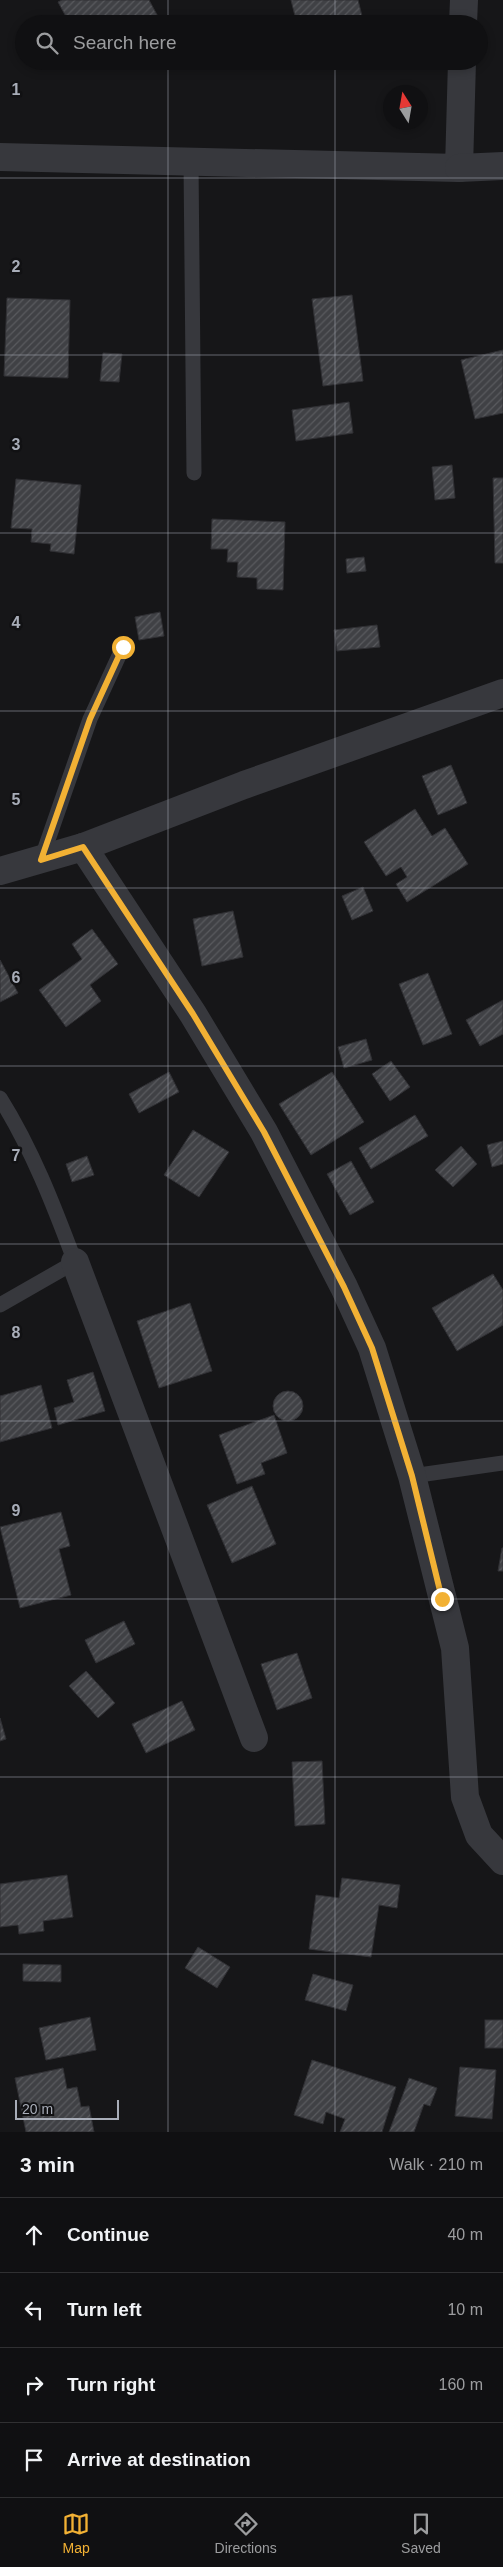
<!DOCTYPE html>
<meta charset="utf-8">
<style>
:root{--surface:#101012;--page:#1e1e20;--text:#f1f3f6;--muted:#9c9d9f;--line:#303032;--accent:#f2b134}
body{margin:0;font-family:Helvetica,sans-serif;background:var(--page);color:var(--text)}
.compass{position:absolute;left:383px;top:85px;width:45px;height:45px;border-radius:50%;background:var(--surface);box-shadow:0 2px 8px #0003;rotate:349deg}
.scale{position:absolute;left:15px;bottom:12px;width:104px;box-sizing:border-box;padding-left:5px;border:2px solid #a8adb8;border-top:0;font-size:14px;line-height:18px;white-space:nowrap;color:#a8adb8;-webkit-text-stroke:4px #111113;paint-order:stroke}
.stop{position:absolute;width:15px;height:15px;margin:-11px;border:4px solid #f2b134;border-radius:50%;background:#fff}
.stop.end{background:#f2b134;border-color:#fff;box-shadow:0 1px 5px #0008}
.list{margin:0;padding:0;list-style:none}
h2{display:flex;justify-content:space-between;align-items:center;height:65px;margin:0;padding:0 20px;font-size:21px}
h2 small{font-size:16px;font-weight:400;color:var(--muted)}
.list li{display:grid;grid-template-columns:32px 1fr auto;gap:15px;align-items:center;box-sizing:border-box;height:75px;padding:0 20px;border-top:1px solid var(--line)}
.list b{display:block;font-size:19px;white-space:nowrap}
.list em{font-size:16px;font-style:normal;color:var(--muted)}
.icon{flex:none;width:28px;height:28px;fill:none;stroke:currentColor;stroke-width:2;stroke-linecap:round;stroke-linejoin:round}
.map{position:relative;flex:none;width:503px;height:2132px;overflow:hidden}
.search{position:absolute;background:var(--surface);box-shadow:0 2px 8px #0003;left:15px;right:15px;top:15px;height:55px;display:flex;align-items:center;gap:12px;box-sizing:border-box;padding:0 18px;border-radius:28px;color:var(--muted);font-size:19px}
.sheet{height:365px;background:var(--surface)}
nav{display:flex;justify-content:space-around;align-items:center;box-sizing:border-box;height:70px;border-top:1px solid var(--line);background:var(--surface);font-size:14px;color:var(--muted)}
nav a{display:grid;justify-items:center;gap:2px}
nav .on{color:var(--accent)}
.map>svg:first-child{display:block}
</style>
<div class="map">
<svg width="503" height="2132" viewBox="0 0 503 2132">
<defs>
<pattern id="building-hatch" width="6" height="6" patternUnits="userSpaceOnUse" patternTransform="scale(1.25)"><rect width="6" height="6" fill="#404145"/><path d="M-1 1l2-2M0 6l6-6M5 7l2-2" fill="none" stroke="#595a5e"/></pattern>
</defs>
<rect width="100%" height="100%" fill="#161618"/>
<g fill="url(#building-hatch)" stroke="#303034">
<polygon points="62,0 149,0 162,24 70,24 58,2"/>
<polygon points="291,0 358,0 364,24 297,24"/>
<polygon points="352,295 363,381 323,386 312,299"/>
<polygon points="7,298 70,300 68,378 4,376"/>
<polygon points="503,350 503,413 475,419 461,360"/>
<polygon points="103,353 122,354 119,382 100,381"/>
<polygon points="349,402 353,433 296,441 292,410"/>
<polygon points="452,465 455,498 435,500 432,467"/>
<polygon points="493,478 503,478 503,563 495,563"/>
<polygon points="16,479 81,485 74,554 50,551 51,544 31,542 32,529 11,528"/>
<polygon points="212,519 285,522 283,590 257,589 257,578 237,577 238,562 227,562 228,549 211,549"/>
<polygon points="364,557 366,571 347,573 346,559"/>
<polygon points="160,612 164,636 139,640 135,617"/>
<polygon points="377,625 380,647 337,651 334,630"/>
<polygon points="451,765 467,803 438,815 422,776"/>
<polygon points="415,809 432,836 445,828 468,864 407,902 396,884 407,877 401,867 386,876 364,842"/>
<polygon points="363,887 373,911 352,920 342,896"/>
<polygon points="233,911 243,957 202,966 193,919"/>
<polygon points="92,929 118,964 90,985 101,1001 66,1027 39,990 82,959 72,944"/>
<polygon points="0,960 18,993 0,1002"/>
<polygon points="428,973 452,1034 423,1045 399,984"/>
<polygon points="503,1000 503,1034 480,1046 466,1020"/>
<polygon points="366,1039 372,1060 344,1068 338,1047"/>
<polygon points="391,1061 410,1087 390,1101 372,1074"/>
<polygon points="169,1072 179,1092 139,1113 129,1094"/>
<polygon points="332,1072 364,1122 311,1155 279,1104"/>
<polygon points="415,1115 428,1136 371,1169 359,1148"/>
<polygon points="193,1130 229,1152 199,1197 164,1175"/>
<polygon points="503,1141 503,1164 492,1167 487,1145"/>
<polygon points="461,1146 477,1164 453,1187 435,1170"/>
<polygon points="87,1156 94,1175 72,1182 66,1164"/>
<polygon points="351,1161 374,1202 350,1215 327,1174"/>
<polygon points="493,1274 503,1290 503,1325 457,1351 432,1308"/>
<polygon points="190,1303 212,1371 159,1388 137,1321"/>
<polygon points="93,1372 105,1411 58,1425 54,1408 74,1402 67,1380"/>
<polygon points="41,1385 52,1428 0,1442 0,1396"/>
<circle cx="288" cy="1406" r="15"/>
<polygon points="274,1415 287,1453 261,1463 265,1474 237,1484 219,1435"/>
<polygon points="252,1486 276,1544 232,1563 207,1505"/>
<polygon points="61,1512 70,1546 59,1549 71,1595 20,1608 0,1527"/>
<polygon points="502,1548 503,1548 503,1571 498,1571"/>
<polygon points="124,1621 135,1644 96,1663 85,1640"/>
<polygon points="297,1653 312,1698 277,1710 261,1664"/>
<polygon points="86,1671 115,1703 98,1718 69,1686"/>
<polygon points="182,1701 195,1730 146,1753 132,1724"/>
<polygon points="0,1718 6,1739 0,1741"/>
<polygon points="322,1761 325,1824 295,1826 292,1762"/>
<polygon points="67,1875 73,1917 43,1921 44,1931 19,1934 18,1925 0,1927 0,1884"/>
<polygon points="342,1878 400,1885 397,1908 379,1905 371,1957 309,1949 316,1895 339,1898"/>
<polygon points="198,1947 230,1967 217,1988 185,1968"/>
<polygon points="23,1964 61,1965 61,1982 23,1981"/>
<polygon points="313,1974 353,1985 346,2011 305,2000"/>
<polygon points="90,2017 96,2050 46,2060 39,2028"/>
<rect x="485" y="2020" width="18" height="28"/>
<polygon points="312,2060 396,2087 382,2132 340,2132 345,2119 326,2112 323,2124 294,2115"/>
<polygon points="460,2067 496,2070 492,2119 455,2116"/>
<polygon points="63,2068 67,2089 77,2087 81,2107 89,2106 94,2132 26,2132 15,2078"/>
<polygon points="409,2078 437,2088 430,2106 424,2104 414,2132 389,2132"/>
</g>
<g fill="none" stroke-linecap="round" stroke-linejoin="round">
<g stroke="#37383d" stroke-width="15">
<polyline points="191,163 194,473"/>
<polyline points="41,860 90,719 123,647"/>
<path d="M0,1098C32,1149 54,1206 75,1262L0,1305"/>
<polyline points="412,1476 503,1463"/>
</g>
<g stroke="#37383d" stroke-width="28">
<polyline points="463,24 464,0"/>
<polyline points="0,157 459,168 462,61"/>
<polyline points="459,168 503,166"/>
<polyline points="83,847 193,1014 264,1132 344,1287 372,1348 412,1476 455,1648 465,1797 479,1835 503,1861"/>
<polyline points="0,871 83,847 244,785 503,693"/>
<polyline points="75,1262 254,1738"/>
</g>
</g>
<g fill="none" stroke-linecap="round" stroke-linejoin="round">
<polyline stroke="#f2b134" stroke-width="6" points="123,647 90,719 41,860 83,847 193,1014 264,1132 344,1287 372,1348 412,1476 442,1599"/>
</g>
<path fill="none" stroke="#a8adb8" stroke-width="1" stroke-opacity="0.55" d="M168,0V24M335,0V24M168,61V2132M335,61V2132M0,178H503M0,355H503M0,533H503M0,711H503M0,888H503M0,1066H503M0,1244H503M0,1421H503M0,1599H503M0,1777H503M0,1954H503"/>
<g font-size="16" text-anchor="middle" font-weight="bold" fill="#a8adb8" stroke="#111113" stroke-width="5" stroke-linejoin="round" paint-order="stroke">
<text x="16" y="95">1</text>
<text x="16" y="272">2</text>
<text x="16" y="450">3</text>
<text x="16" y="628">4</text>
<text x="16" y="805">5</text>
<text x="16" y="983">6</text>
<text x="16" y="1161">7</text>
<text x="16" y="1338">8</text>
<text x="16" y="1516">9</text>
</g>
</svg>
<svg class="compass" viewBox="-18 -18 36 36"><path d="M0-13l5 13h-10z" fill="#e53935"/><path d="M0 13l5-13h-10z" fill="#9c9d9f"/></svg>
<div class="scale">20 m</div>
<div class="stop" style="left:123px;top:647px"></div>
<div class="stop end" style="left:442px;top:1599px"></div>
<div class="search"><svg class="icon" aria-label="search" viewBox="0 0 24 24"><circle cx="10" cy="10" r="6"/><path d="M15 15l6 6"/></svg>Search here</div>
</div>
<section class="sheet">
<h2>3 min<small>Walk · 210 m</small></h2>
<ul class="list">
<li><svg class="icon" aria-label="ahead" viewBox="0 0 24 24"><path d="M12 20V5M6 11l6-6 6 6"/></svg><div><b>Continue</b></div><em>40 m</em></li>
<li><svg class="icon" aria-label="left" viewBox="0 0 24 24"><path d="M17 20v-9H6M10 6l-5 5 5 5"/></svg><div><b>Turn left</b></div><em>10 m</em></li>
<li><svg class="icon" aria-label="right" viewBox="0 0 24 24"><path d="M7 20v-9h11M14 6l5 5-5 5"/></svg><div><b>Turn right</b></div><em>160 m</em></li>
<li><svg class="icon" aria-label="arrive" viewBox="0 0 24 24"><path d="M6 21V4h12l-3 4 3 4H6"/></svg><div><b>Arrive at destination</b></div></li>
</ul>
</section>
<nav>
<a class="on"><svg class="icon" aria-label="map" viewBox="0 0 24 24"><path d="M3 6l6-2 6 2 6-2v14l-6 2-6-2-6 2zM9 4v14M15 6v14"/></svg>Map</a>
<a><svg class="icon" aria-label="directions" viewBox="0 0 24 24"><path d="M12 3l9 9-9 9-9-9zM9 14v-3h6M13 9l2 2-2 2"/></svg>Directions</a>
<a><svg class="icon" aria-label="saved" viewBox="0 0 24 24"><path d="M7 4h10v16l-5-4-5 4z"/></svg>Saved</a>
</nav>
